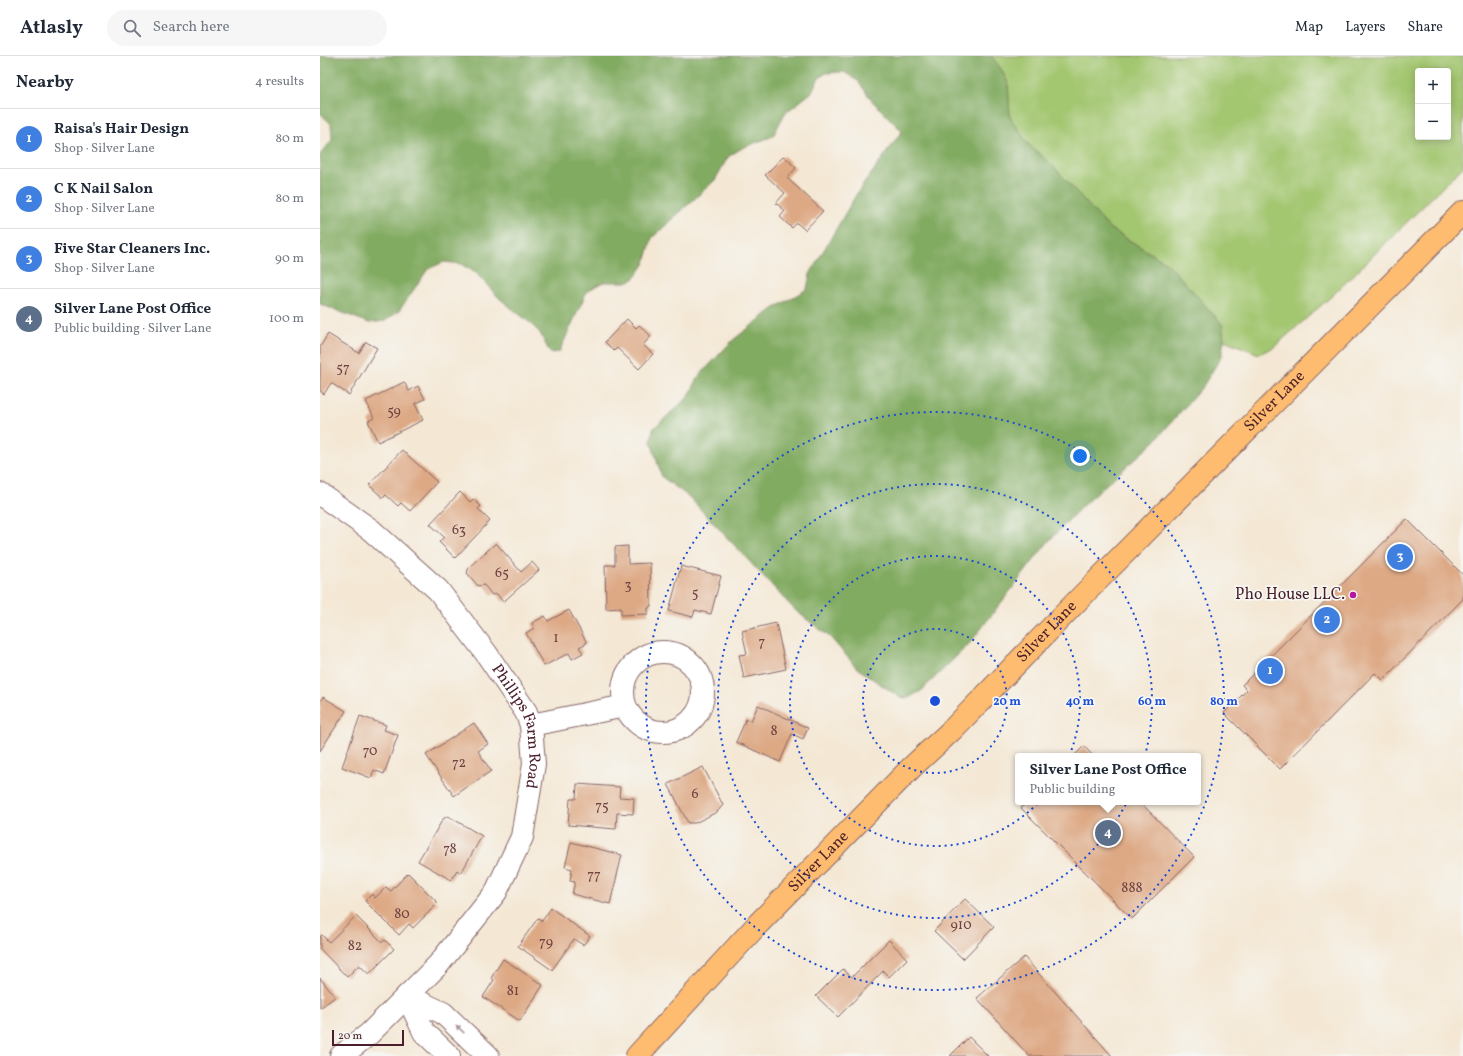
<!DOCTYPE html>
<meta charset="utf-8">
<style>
:root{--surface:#fff;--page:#f6f6f7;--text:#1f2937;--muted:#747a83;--line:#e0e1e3;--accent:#111827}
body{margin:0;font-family:Vollkorn,serif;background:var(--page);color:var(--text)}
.controls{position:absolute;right:12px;top:12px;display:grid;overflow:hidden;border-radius:4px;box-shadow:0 2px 10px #0003}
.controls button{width:36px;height:36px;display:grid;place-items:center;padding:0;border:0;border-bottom:1px solid var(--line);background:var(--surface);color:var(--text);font:20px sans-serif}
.scale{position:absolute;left:12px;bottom:10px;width:72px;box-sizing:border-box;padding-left:4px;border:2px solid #4a1f2b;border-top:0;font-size:11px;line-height:14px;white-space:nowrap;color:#4a1f2b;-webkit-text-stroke:3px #f6f6f2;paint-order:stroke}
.you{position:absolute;left:760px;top:400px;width:14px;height:14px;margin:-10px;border:3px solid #fff;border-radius:50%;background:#1a73e8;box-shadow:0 0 0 6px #1a73e833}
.badge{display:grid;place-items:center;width:26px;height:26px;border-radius:50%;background:var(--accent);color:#fff;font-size:13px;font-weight:700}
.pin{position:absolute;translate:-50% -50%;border:2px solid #fff;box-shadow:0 1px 4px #0006}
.popup{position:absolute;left:695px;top:697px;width:186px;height:52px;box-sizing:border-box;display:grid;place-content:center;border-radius:4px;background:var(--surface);filter:drop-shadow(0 1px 3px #0005);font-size:13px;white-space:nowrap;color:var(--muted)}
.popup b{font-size:15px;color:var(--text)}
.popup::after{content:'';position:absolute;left:50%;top:100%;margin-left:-8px;border:8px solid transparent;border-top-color:var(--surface)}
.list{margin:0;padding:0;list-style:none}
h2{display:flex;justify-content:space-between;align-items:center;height:52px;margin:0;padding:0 16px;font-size:17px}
h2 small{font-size:13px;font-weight:400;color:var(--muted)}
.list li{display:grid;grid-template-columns:26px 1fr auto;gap:12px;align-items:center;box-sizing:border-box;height:60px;padding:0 16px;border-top:1px solid var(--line)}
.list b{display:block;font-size:15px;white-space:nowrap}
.list p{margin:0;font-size:13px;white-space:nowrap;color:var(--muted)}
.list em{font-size:13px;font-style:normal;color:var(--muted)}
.icon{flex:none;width:22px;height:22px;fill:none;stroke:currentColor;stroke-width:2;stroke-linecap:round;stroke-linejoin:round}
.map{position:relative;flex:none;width:1143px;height:1000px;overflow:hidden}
header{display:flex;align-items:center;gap:24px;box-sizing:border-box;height:56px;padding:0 20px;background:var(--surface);border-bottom:1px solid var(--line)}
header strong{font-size:19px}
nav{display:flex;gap:22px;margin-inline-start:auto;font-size:14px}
.search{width:280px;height:36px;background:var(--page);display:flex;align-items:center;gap:10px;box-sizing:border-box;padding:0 14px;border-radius:22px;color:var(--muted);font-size:15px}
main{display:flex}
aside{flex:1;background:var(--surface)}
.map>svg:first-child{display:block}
</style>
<header>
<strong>Atlasly</strong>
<div class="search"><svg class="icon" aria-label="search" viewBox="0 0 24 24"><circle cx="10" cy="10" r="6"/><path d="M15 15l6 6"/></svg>Search here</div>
<nav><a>Map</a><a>Layers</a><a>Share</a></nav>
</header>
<main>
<aside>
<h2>Nearby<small>4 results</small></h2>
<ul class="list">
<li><span class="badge" style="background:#3f7fe0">1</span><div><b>Raisa's Hair Design</b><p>Shop · Silver Lane</p></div><em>80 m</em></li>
<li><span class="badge" style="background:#3f7fe0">2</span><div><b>C K Nail Salon</b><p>Shop · Silver Lane</p></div><em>80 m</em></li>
<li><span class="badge" style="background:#3f7fe0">3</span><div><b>Five Star Cleaners Inc.</b><p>Shop · Silver Lane</p></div><em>90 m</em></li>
<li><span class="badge" style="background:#5c6f8a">4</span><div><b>Silver Lane Post Office</b><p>Public building · Silver Lane</p></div><em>100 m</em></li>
</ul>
</aside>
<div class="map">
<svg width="1143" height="1000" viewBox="0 0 1143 1000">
<rect width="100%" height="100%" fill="#f6f6f2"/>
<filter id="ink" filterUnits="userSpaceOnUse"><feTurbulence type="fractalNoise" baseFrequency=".025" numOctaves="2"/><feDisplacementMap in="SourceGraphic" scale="8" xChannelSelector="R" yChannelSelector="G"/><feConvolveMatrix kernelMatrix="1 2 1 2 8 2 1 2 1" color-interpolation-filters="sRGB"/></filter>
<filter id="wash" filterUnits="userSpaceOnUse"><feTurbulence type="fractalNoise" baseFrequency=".012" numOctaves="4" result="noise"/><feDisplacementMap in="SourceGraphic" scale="16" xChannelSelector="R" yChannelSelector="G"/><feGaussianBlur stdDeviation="0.9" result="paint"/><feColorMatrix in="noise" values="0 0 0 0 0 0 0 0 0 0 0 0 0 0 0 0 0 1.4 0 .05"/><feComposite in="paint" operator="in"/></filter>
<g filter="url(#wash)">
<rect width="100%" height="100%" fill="#f4e8d5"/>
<path fill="#a3c670" stroke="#76724e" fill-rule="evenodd" d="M671,0H1143V111L1014,238L954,291L939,298L904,284L902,268L848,208L789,172L733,110L708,88L690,61L688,27L681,13ZM1098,15H1128V81H1098Z"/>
<polygon fill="#82ab62" stroke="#666546" points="0,0 671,0 681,13 688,27 690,61 708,88 733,110 789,172 848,208 902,268 904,284 901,301 883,330 834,386 763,449 728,486 650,587 601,635 588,642 579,641 537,612 510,581 476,555 369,441 342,421 331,386 333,373 369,340 379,320 413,284 453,253 487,233 490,218 536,139 582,75 553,46 538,25 524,16 506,17 499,22 491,37 465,57 453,80 422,92 408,101 395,124 332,182 325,207 314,223 306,226 283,226 267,235 239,296 230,297 220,277 209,266 179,242 156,217 141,208 124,206 108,213 79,255 65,265 49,267 0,248 0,99 12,84 11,68 0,57"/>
<g id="blocks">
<g fill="#dda884">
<polygon points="464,100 476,112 467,122 503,155 485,174 477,167 472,172 460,161 465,155 456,147 465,137 445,119"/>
<polygon points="307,263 316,272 319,269 331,280 323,289 333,298 319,313 297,292 294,295 285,286"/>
<polygon points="8,278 39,297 46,286 57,292 29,339 11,327 4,338 0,335 0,291"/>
<polygon points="84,326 89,335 98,330 105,343 95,348 103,364 58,386 48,365 54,362 46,345"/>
<polygon points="82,394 117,426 90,455 81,447 78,450 66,439 63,442 49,429"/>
<polygon points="140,436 150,446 153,443 161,450 158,453 170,465 135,502 119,486 124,481 110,468"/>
<polygon points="1087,463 1143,519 1143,543 1063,624 1055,617 960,713 904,657 927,634 922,629"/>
<polygon points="176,487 201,516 212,506 219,514 183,546 177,538 172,539 164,529 158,530 147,517 149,511"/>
<polygon points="308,490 308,508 330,507 331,550 328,552 328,558 301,559 301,552 286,553 285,509 295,509 295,491"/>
<polygon points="361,510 401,520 391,558 375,554 373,561 349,555"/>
<polygon points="249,554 267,587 259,591 263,597 252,603 249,597 224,610 206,577 214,572 212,567 225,560 228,565"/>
<polygon points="456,567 466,613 424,622 419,599 427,598 422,575"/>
<polygon points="3,641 26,655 0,695 0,645"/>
<polygon points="438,649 488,672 483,683 472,678 460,706 416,686 426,663 431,665"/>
<polygon points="40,660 66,669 64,674 78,679 64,718 54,714 51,722 22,711"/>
<polygon points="154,667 168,688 158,695 171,715 134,740 106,699"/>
<polygon points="764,690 773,700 754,700"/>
<polygon points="383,711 403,749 397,756 375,767 368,767 348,728"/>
<polygon points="257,728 300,731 299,741 314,742 313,758 297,757 296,773 248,769 250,743 256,743"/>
<polygon points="708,746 820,746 874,801 812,863 701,752"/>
<polygon points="128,760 162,780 141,817 137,814 131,824 98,805 123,763"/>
<polygon points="251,786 302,799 290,848 252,838 255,826 250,825 252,813 245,811"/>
<polygon points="88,817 118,847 93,872 89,868 79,879 45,845 52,838 55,842 66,831 71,835"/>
<polygon points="645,843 674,871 643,903 614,875"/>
<polygon points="231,852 270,880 263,889 254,883 232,914 198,890 218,862 222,865"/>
<polygon points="36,860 62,886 65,884 74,893 49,918 39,909 27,921 0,893 0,881 2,879 9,886"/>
<polygon points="569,884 587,903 569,921 563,915 518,961 496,940 523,913 532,921"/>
<polygon points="704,901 792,1000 709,1000 657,942"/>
<polygon points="183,903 223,929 200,965 163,941 174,924 171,922"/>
<polygon points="0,922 15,941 0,952"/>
<polygon points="649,981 668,1000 630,1000"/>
</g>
</g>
</g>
<g filter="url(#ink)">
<use href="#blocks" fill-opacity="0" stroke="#866566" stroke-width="1"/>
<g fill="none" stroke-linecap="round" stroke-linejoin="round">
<g stroke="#866566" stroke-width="24">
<g id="minor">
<path id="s1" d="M0,438L51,474L118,534L166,597L206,656L211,669L214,708L202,781L176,836L118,909L49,978L21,1000"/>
<circle cx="343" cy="636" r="40"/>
<polyline points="211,669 305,650"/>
<polyline points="87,940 123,957 168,1000"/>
<polyline points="87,940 104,976 129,1000"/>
</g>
</g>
<g stroke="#866566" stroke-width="24">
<g id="major">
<path id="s2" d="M317,1000L438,868L592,711L633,673L760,542L1143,156"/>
</g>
</g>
<use href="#minor" stroke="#fff" stroke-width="22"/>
<use href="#major" stroke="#febc70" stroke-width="22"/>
</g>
<defs><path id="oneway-solid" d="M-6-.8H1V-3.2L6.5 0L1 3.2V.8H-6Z"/></defs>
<use fill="#ae9aa0" href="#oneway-solid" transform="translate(140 973) rotate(-136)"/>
</g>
<g fill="none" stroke="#1d4ed8" stroke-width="2" stroke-dasharray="2 4">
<circle cx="615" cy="645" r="72"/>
<circle cx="615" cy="645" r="145"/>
<circle cx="615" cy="645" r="217"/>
<circle cx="615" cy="645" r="289"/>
</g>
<circle fill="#b5179e" stroke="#f6f6f2" stroke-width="1.5" cx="1033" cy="539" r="4"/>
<g text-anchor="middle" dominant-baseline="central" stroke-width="3.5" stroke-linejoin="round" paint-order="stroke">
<g font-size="14" fill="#6f4141">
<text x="23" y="312">57</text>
<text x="74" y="355">59</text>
<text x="139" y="474">63</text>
<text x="182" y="517">65</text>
<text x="308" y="529">3</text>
<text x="375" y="537">5</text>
<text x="236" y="582">1</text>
<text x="442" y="586">7</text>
<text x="454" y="675">8</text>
<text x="50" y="695">70</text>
<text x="139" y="707">72</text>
<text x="375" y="738">6</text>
<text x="282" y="750">75</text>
<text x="130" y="793">78</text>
<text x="274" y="819">77</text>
<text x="812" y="832">888</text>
<text x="82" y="858">80</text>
<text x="641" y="869">910</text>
<text x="226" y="886">79</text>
<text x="35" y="890">82</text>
<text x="193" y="935">81</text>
</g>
<g font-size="16" fill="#4a1f2b" stroke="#f6f6f2">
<text stroke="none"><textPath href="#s2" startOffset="914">Silver Lane</textPath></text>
<text stroke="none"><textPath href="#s2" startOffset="590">Silver Lane</textPath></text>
<text stroke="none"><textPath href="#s1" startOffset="314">Phillips Farm Road</textPath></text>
<text stroke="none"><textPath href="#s2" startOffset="266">Silver Lane</textPath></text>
</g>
<g font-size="16" fill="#4a1f2b" stroke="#f6f6f2" text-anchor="end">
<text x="1025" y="539">Pho House LLC.</text>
</g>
</g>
<circle cx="615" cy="645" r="6" fill="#1d4ed8" stroke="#f6f6f2" stroke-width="2"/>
<g font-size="12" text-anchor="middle" font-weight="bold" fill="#1d4ed8" stroke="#f6f6f2" stroke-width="3.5" stroke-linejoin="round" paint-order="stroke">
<text x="687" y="649">20 m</text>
<text x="760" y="649">40 m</text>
<text x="832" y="649">60 m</text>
<text x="904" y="649">80 m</text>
</g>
</svg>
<div class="controls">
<button>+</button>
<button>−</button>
</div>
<div class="scale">20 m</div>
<div class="you"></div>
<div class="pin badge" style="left:950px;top:615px;background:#3f7fe0">1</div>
<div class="pin badge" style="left:1007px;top:564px;background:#3f7fe0">2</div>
<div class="pin badge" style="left:1080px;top:501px;background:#3f7fe0">3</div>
<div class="pin badge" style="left:788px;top:777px;background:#5c6f8a">4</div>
<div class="popup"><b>Silver Lane Post Office</b>Public building</div>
</div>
</main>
